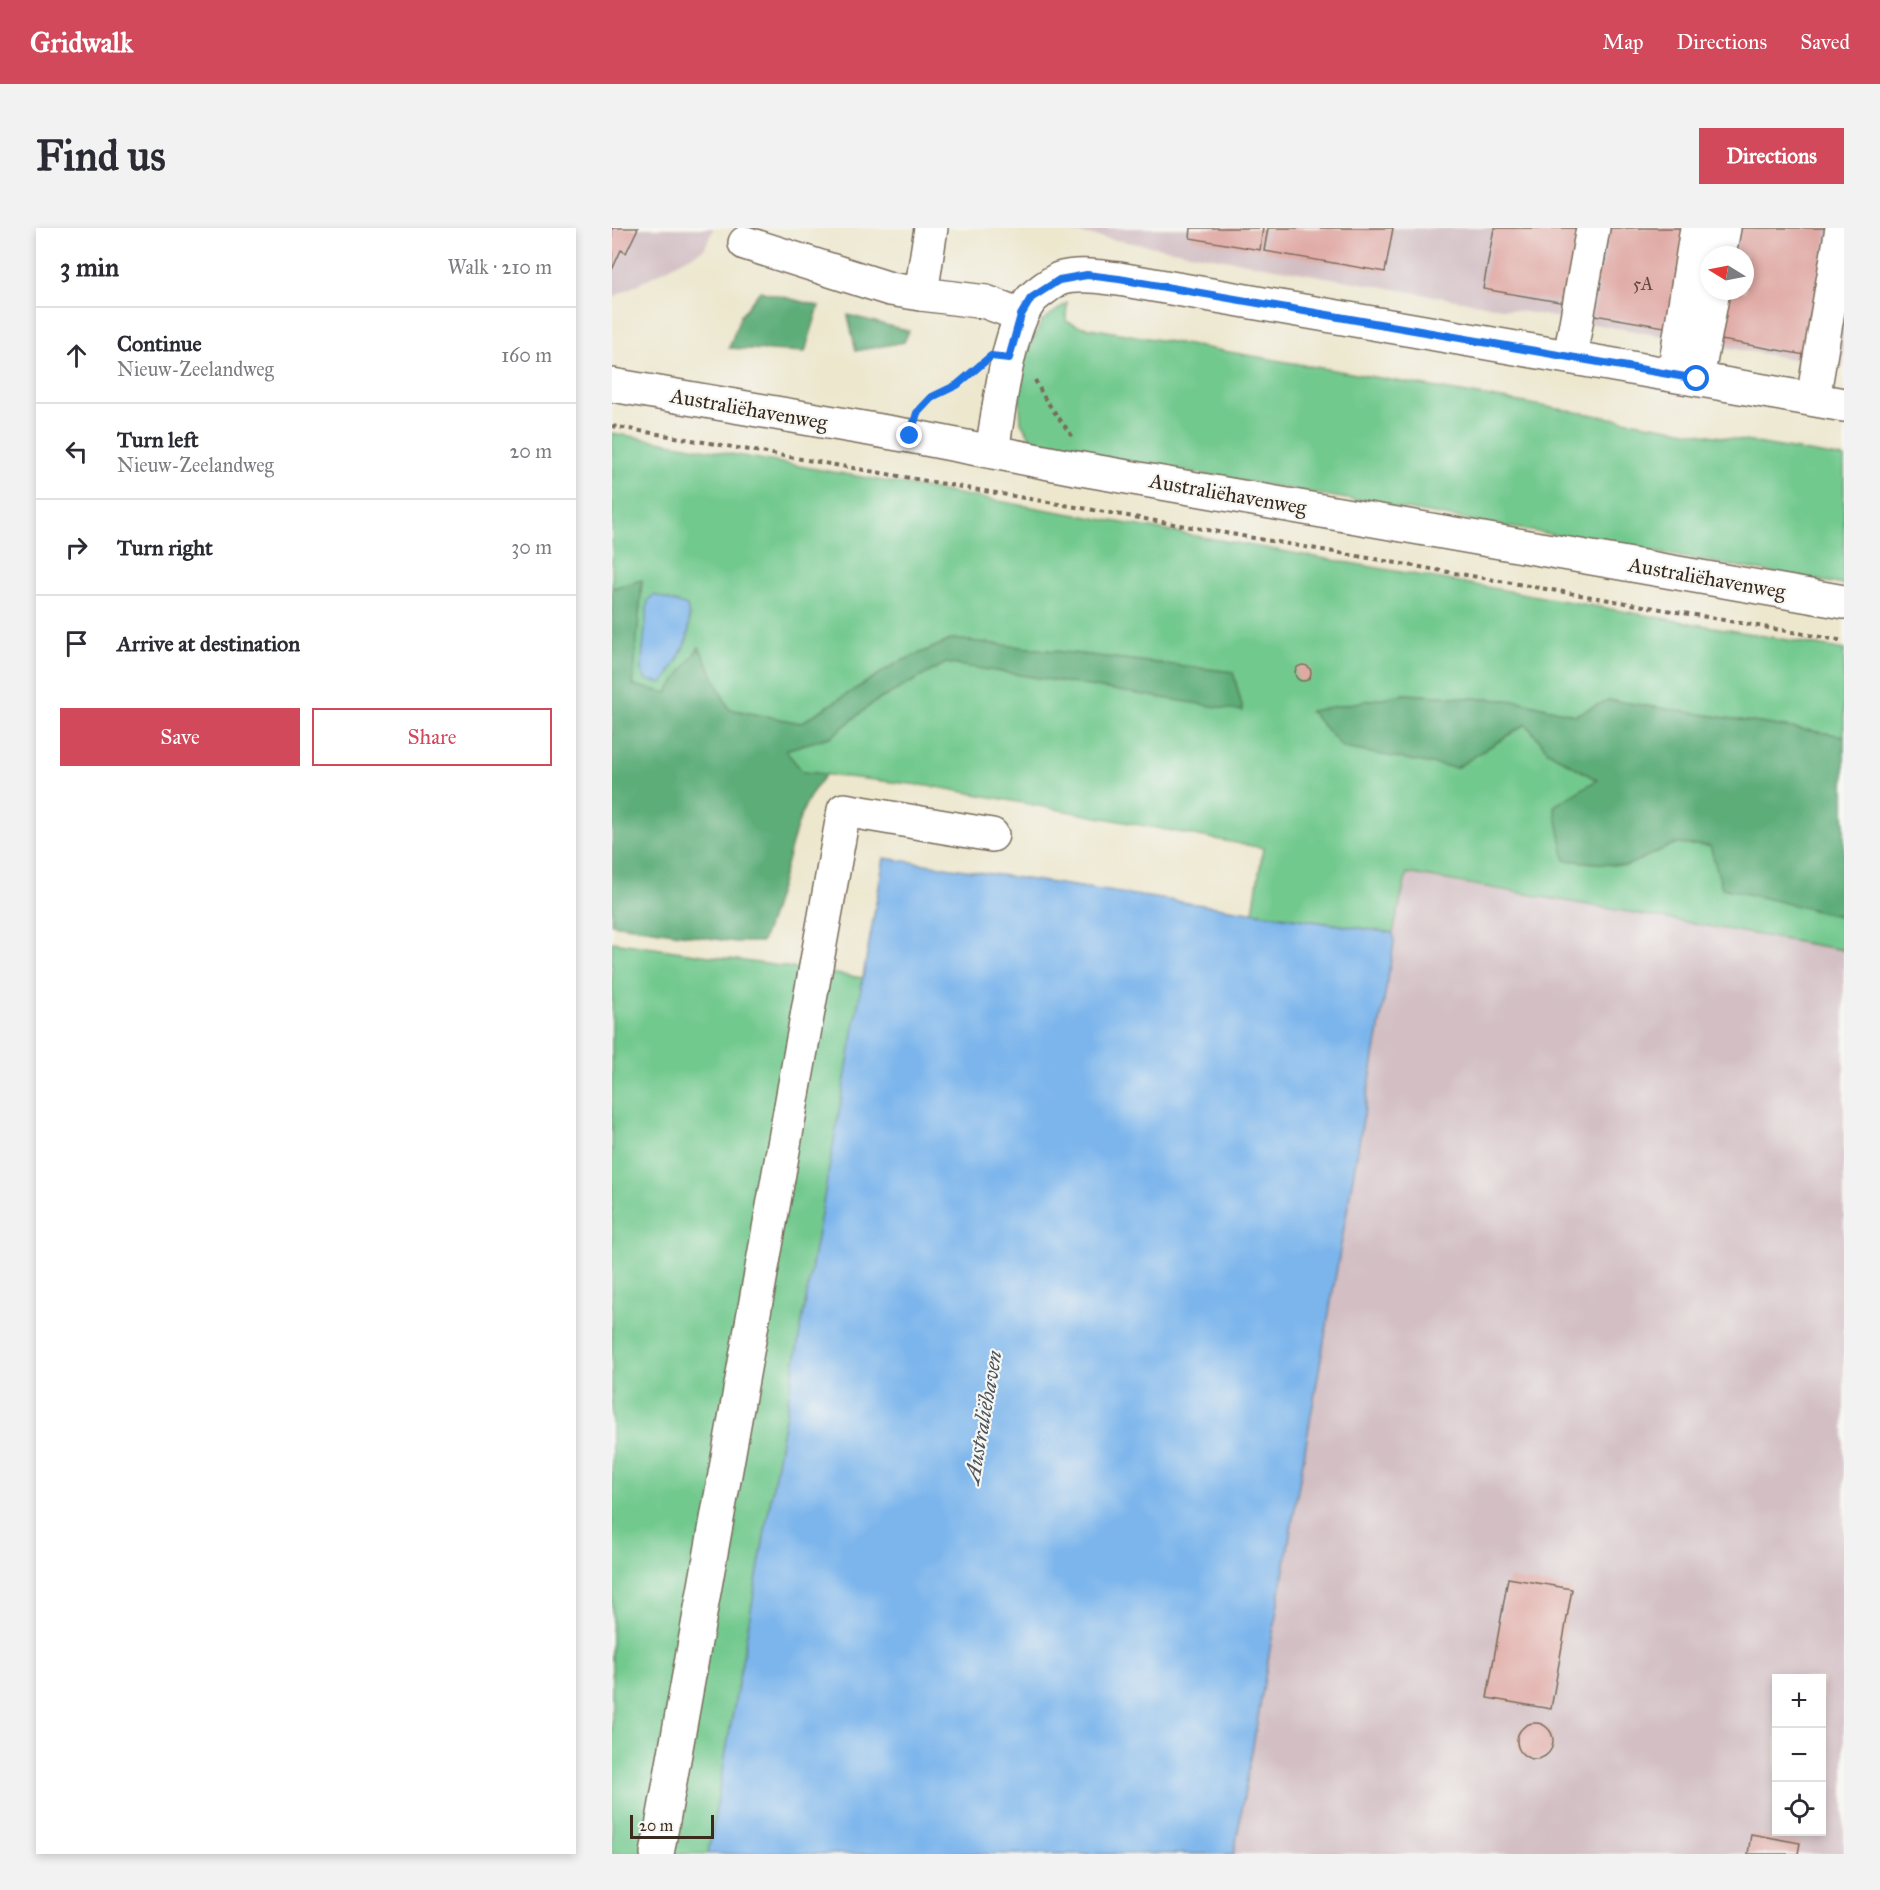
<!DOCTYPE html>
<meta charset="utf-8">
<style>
:root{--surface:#fff;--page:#f2f2f3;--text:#2b2b33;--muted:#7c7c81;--line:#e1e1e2;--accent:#d1495b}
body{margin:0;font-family:"IM FELL Great Primer",serif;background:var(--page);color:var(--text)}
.controls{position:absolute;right:18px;bottom:18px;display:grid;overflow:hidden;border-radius:0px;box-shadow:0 3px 9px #0003}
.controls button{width:54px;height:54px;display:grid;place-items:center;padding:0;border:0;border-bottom:2px solid var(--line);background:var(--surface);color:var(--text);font:30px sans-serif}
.compass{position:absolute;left:1088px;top:18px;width:54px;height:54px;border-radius:50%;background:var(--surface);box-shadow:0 3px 9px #0003;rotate:280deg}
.scale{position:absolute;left:18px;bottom:15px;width:84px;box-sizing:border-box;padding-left:6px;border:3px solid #3b2a1e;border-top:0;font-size:16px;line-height:21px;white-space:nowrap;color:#3b2a1e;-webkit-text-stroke:4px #f6f6f2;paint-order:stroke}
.stop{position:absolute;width:18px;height:18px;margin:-14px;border:4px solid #1a73e8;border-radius:50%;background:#fff}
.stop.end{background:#1a73e8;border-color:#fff;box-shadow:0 2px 6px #0008}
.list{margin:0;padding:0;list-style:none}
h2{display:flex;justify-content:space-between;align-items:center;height:78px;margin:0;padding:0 24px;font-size:26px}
h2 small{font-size:20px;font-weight:400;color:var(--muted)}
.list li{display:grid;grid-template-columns:39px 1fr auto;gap:18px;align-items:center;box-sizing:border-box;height:96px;padding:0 24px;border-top:2px solid var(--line)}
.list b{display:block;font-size:22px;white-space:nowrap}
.list p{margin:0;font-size:20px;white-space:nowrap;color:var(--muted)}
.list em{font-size:20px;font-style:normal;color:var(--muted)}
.actions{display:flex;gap:12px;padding:18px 24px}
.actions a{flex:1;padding:14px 0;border:2px solid var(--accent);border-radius:0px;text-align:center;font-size:21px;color:var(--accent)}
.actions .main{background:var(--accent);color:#fff}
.icon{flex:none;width:33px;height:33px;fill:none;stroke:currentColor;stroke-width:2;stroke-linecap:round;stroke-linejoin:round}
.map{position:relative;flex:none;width:1232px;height:1626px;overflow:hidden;border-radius:0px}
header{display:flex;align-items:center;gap:36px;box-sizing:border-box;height:84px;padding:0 30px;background:var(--accent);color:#fff}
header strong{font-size:28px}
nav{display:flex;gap:33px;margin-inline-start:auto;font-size:21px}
.intro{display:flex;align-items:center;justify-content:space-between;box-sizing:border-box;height:144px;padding:0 36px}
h1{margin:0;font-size:42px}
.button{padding:15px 27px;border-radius:0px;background:var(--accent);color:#fff;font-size:21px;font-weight:700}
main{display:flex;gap:36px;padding:0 36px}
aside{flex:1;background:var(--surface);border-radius:0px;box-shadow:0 3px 9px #0003}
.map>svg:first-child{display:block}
</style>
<header>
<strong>Gridwalk</strong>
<nav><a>Map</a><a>Directions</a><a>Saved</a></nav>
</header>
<div class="intro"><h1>Find us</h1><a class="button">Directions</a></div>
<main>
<aside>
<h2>3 min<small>Walk · 210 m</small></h2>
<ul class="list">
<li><svg class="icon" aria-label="ahead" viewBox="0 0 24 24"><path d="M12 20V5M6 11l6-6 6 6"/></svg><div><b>Continue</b><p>Nieuw-Zeelandweg</p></div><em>160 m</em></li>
<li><svg class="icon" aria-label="left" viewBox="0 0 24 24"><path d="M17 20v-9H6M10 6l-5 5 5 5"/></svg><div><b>Turn left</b><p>Nieuw-Zeelandweg</p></div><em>20 m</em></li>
<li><svg class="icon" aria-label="right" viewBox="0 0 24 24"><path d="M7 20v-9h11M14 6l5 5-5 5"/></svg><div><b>Turn right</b></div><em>30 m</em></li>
<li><svg class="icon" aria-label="arrive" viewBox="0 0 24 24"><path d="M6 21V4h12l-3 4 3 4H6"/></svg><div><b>Arrive at destination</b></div></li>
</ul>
<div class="actions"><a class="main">Save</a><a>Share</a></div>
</aside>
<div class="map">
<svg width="1232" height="1626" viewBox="0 0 1232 1626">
<rect width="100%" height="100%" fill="#f6f6f2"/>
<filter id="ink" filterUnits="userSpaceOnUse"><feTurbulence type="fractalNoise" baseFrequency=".0167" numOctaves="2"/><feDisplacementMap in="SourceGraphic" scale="12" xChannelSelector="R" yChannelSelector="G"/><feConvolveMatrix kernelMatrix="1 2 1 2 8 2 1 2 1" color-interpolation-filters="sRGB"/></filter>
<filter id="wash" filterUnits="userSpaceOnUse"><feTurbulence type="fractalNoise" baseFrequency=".008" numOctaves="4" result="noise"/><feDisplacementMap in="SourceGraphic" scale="24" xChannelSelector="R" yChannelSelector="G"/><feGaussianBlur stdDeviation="1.35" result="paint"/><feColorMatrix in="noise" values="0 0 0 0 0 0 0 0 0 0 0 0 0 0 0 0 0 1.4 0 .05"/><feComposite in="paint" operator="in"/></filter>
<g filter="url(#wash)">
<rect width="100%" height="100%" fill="#ede7ce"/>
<g fill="#d2bec3" fill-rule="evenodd">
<polygon points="0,0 102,0 92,21 0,70"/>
<path d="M435,0H1232V140ZM1097,27H1133V63H1097Z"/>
<path d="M760,601L1232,626V1626H574ZM1164,1450H1210V1604H1164Z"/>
</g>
<g fill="#72c98e" stroke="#567a56" stroke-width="1.5" fill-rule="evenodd">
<polygon points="455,75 454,93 466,98 1232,230 1232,357 423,217 409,194 406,144 430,93"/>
<path d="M0,205L1232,422V508L997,472L963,487L906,473L792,466L698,484L844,540L914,496L936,523L985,552L1014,638L1062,616L1099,618L1200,682L1232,689V722L795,645L781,705L641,684L651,620L325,559L191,544L172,522L220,508L261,475L334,435L631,482L621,444L341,411L285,435L189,495L116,481L87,420L55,465L21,457L30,353L0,360ZM37,372L58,373L75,378C83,413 68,421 56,449L29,442Z"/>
<polygon points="0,714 251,750 96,1626 0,1626"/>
</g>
<g fill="#5dad79" stroke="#4c6c4c" stroke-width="1.5">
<polygon points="148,63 207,78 193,124 117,120 129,87"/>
<polygon points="236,88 236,87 297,103 292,114 244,123"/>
<path d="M30,352L21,457L55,465L87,419L117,481L189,495L285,435L341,411L621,444L631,483L334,435L261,475L220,508L173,522L191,544L214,546C189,575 185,598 175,634C168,661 160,687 150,714H124L0,696V360Z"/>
<polygon points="792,466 906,473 963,487 996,472 1232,508 1232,689 1110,660 1098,618 1062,616 1014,638 953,632 942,578 985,552 936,523 914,496 844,540 731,520 698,483"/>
</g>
<g fill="#7bb5ec" stroke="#5b7085" stroke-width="1.5">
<path d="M42,367L75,378C81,404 74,417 61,439C57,445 56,450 50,455L34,452L29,442L36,372Z"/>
<polygon points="272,630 781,705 782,715 622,1626 96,1626"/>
</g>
<g id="blocks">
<g fill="#e0a9a4">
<polygon points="0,0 26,0 14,25 9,22 0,42"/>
<polygon points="579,0 651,0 648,22 578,10"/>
<polygon points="656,0 781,0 773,44 652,23"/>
<polygon points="882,0 965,0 953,75 871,61"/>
<polygon points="998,0 1076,0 1058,100 982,87 988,57 983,56 986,41 991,42"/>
<polygon points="1129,0 1215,0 1193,127 1109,112 1118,63 1133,63 1133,27 1124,27"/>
<circle cx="691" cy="445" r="8"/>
<polygon points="896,1350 960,1361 939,1481 875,1470"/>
<circle cx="923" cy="1513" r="18"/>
<polygon points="1139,1606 1188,1615 1186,1626 1136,1626"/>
</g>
</g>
</g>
<g filter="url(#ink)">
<use href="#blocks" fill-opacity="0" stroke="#796c5c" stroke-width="1.5"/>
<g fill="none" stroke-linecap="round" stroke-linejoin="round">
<g stroke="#796c5c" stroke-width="36">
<g id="minor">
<polyline points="319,0 309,66 374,74 409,87"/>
<polyline points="133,15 278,61 309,66"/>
<polyline points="1107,27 1112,0"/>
<polyline points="958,129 981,0"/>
<polyline points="1062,147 1085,0"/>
<polyline points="1085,151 1101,63"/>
<polyline points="0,157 298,208 458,239 1232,374"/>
<polyline points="1201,171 1230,0"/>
<path d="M380,223C387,184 395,103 418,73C422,67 441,54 447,51C466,45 488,49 507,51L1232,177"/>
<polyline points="45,1626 232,582 380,607"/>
</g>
</g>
<g stroke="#796c5c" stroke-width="4" stroke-dasharray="4.5 4.5" stroke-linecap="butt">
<polyline points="423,152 433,171 460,208"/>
<polyline points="310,179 320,169 345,157 363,143"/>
<polyline points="0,198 1232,413"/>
</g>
<use href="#minor" stroke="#fff" stroke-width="33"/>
</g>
</g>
<g fill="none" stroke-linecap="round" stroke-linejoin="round" filter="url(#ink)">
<polyline stroke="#1a73e8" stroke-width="8" points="298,208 305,185 320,169 345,157 379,128 397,130 409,87 419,70 447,52 475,47 507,51 1085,151"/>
</g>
<g text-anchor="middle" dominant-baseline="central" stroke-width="4.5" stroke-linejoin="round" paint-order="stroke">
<g font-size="18" fill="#644a40">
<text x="1031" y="56">5A</text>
</g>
<g font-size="21" fill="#3b2a1e" stroke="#f6f6f2">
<text transform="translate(137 181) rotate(10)">Australiëhavenweg</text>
<text transform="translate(616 266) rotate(10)">Australiëhavenweg</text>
<text transform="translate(1095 350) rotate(10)">Australiëhavenweg</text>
</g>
<g font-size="22" font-style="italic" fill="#4e545c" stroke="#f6f6f2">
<text transform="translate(371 1189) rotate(-80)">Australiëhaven</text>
</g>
</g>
</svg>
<div class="controls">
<button>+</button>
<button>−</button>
<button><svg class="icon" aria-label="locate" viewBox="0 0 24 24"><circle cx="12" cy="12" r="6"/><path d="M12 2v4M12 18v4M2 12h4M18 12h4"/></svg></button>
</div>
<svg class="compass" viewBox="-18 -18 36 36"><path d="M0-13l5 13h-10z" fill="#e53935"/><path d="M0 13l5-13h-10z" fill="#7c7c81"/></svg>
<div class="scale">20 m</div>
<div class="stop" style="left:1085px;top:151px"></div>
<div class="stop end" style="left:298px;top:208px"></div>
</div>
</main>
